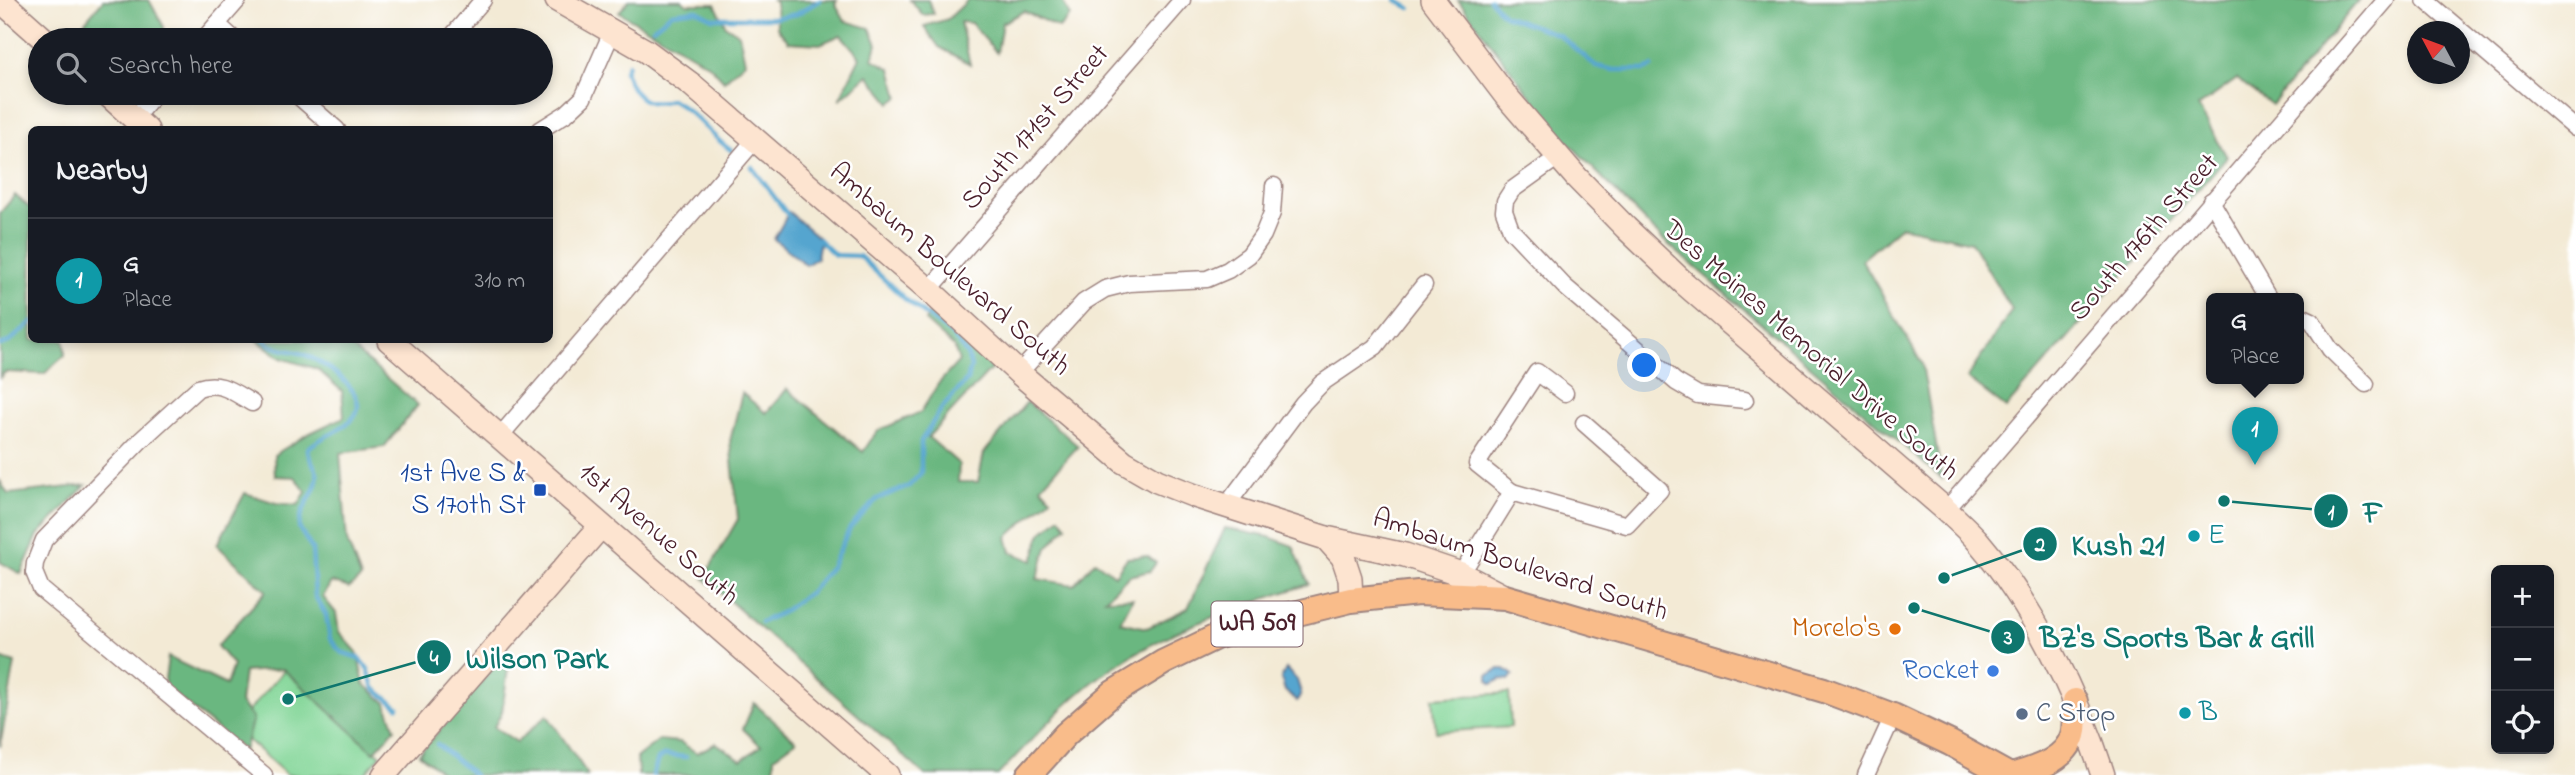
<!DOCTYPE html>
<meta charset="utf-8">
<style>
:root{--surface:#171b24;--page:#242831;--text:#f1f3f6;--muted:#9ea1a6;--line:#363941;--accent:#d1495b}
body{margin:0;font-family:"Indie Flower",sans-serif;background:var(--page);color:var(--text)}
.controls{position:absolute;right:21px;bottom:21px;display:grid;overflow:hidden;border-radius:10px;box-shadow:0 4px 10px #0003}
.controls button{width:63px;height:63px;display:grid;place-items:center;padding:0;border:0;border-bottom:2px solid var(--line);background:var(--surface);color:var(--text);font:35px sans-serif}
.compass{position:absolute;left:2407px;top:21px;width:63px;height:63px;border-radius:50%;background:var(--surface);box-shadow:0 4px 10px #0003;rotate:311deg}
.you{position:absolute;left:1645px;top:366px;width:24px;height:24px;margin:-18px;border:5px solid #fff;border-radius:50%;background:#1a73e8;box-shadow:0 0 0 10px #1a73e833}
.badge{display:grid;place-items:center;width:46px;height:46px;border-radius:50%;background:var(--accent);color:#fff;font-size:23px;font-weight:700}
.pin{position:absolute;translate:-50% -58px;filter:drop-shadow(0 2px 4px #0008)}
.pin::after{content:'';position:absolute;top:37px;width:24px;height:21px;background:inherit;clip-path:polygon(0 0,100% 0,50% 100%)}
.popup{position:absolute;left:2206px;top:293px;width:98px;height:91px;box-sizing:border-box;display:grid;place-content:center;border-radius:10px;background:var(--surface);filter:drop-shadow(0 2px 5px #0005);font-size:23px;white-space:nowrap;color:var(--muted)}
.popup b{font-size:26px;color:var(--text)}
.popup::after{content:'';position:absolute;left:50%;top:100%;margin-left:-14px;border:14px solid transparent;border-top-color:var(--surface)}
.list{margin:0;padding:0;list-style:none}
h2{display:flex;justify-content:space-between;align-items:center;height:91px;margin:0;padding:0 28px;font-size:30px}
h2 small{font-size:23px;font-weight:400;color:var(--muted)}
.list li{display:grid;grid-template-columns:46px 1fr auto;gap:21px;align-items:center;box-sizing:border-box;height:126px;padding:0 28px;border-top:2px solid var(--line)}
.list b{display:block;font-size:26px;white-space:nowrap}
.list p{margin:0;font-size:23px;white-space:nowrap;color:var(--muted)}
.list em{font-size:23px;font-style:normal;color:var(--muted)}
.icon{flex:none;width:38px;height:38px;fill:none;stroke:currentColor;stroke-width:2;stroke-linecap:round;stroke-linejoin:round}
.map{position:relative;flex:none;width:2575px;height:775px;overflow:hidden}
.search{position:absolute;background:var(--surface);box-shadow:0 4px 10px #0003;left:28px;top:28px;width:525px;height:77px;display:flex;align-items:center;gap:18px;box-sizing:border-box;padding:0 24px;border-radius:38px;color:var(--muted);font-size:26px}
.panel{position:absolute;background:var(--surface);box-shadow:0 4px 10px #0003;left:28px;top:126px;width:525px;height:217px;border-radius:10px}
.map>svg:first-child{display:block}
</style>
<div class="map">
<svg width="2575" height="775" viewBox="0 0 2575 775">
<rect width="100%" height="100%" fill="#fff"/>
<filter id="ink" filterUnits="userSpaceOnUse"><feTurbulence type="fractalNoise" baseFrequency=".0143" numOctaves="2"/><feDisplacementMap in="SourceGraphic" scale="14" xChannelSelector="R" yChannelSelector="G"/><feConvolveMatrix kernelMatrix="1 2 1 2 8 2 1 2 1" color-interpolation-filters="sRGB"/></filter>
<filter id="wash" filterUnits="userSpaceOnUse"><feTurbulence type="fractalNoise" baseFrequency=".00686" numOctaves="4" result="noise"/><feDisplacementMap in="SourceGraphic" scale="28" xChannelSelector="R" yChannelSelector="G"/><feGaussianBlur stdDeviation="1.57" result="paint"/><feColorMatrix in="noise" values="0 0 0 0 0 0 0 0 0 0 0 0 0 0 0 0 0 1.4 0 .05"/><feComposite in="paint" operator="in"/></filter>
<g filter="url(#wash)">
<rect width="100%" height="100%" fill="#f3ead5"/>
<g fill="#83d698" stroke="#667a62" stroke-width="2">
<polygon points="284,670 381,755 364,775 287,775 234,728"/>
<polygon points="1509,693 1511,727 1436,732 1433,698"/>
</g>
<g fill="#6ab780" stroke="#5a6b56" stroke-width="2">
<polygon points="103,0 149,0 164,27 164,40 88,40 77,31"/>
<polygon points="629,0 682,0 687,4 715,4 726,26 739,34 745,62 724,81 709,65 619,12"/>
<polygon points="773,0 837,0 835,4 845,21 870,28 877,44 873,59 891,69 899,97 891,103 868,75 839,100 860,57 841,35 820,44 789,42 777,28 776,3"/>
<polygon points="910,0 928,0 934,14 923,15"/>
<polygon points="968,0 1062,0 1070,16 1059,28 1024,11 1002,23 997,53 971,23 960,22 970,64 939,47 924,26 948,19"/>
<polygon points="1458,0 2359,0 2272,105 2237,79 2198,107 2227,157 2006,408 1967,378 2012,310 1971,242 1901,226 1862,260 1922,364 1942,479 1661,238 1556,130"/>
<polygon points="15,195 31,209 32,340 64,340 65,355 44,374 5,372 0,378 0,213"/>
<path d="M931,310L994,366L928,437L959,464L958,482H978L984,453L1027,402L1078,446L1041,487L1051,498L1007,537L1011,552L1033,561L1041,534L1060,517L1067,526L1047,548L1037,579L1074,585L1095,561L1115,575L1127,558L1147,556L1156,563L1150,571L1129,576L1105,599L1133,598L1120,622L1147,628L1188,608L1225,528L1269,537L1293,546L1309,584C1240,607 1172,627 1112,668C1069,697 1034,738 998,775H925L704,578L738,519L730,441L742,393L766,413L787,389L863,452L877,431L921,412L938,384L959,361L954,347L925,321Z"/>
<polygon points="257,340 343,340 418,405 384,447 340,453 347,541 361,578 349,588 331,582 323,597 336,613 339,632 357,652 364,684 386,703 395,729 374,752 283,669 244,672 240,703 253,718 244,751 164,686 168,657 226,685 233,665 217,646 266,591 217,545 245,493 276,503 298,505 306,492 295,477 275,476 274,455 310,433 344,417 342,391 317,369 281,358"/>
<polygon points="0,481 8,494 86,485 38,535 21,574 0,562"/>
<polygon points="0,658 15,663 0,747"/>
<polygon points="498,662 508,669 502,712 494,727 517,742 547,715 588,775 445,775 419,754"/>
<polygon points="754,703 796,741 774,757 774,775 638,775 637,757 659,740 680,742 697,753 716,743 741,760 761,746 743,729"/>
</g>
<g fill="#55a5cf" stroke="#50627d" stroke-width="2">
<polygon points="789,212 820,239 817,258 806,265 774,239"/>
<polygon points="1286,669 1297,680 1301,693 1297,701 1285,691 1281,678"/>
<polygon points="1499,669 1505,669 1513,675 1509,680 1501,679 1492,684 1488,680 1488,675"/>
</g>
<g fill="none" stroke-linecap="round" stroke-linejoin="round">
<g stroke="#55a5cf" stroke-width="4.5">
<polyline points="1396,0 1410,8"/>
<polyline points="1490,0 1504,15 1559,35 1596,66 1614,70 1645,70 1652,67"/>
<polyline points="653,28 672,13 697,10 712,18 775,18 797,14 820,0"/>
<path d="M628,64L625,71C632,94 645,110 671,99C695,112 709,135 732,151"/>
<polyline points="752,167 791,219"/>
<path d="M264,340C275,351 289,349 303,354C322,361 374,394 353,418C344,429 321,437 308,448C307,462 320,467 317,480C314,497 300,506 299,528L312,549L315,596L326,615L330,639L341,652L359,658L368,669L374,688L398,707"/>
<polyline points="0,345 9,342 32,322"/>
<polyline points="761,622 781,613 810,592 831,567 850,528 877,499 909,486 921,473 921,441 942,408 967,380 971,367 967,354 951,334 905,299 859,256 835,255 818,239"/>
<polyline points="437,744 474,775"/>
<polyline points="653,775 658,759 665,755 686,757"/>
</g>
</g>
</g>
<g filter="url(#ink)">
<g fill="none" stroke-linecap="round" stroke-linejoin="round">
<g stroke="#9e8480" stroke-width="19">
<g id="street">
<polyline points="2425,0 2575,128"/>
<polyline points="217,24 235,40"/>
<polyline points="203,40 238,0"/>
<polyline points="449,40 483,0"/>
<polyline points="295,93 337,130"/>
<polyline points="134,118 156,93"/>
<polyline points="540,130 567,113 583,98 612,32"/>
<polyline points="1558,157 1512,190 1505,201 1504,211 1511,230 1564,286 1676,382 1698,395 1745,400"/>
<polyline points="2211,201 2269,299"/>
<polyline points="929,290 1182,0"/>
<polyline points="2299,315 2312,321 2330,349 2366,384"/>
<polyline points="1019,373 1084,302 1105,289 1129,283 1207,279 1228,270 1249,255 1263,235 1272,213 1274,186"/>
<path d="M252,403C233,392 220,380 198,388L141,440L44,540L35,563L34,572L41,589L264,775"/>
<polyline points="500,436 755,140"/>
<polyline points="1512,492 1627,525 1660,490 1584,423"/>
<polyline points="1226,506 1303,403 1322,383 1375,347 1424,285"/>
<polyline points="1946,510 2386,0"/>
<polyline points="1461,574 1512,492 1477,464 1537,372 1565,393"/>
<polyline points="1866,775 1893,716"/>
</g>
</g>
<g stroke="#9e8480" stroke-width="26">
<g id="secondary">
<polyline points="0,0 45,40"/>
<polyline points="557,0 646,51 692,85 929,290 1019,373 1124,462 1157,481 1195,496 1326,538 1343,557 1350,578 1351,600"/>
<path d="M1433,0L1506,96L1577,178L1626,228L1685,284L1946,510C1957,520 1968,530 1977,540C2033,605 2077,695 2103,775"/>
<polyline points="106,93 147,130"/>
<polyline points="389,340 887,775"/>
<polyline points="1326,538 1405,555 1461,574 1505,597"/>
<polyline points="384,775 601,526"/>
</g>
</g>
<g stroke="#9e8480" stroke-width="28">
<g id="primary">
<polyline points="1029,775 1066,734 1113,693 1164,662 1216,637 1269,620 1351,600 1418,593 1505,597 1824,690 1893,716 1950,743 2008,775"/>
<path d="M2015,775C2037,768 2066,760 2073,735C2076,725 2074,711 2075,701"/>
</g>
</g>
<use href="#street" stroke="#fff" stroke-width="16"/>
<use href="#secondary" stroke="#fde4d0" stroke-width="23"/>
<use href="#primary" stroke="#f9bc8a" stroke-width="24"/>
</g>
</g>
<rect fill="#1a4fb4" stroke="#fff" stroke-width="2.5" x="533" y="483" width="14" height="14" rx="3.5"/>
<g fill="#0f9aa8" stroke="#fff" stroke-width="2.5">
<circle cx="2194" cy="536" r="7"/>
<circle cx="2185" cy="713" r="7"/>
</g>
<circle fill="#e8710a" stroke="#fff" stroke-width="2.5" cx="1895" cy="629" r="7"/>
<circle fill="#3f7fe0" stroke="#fff" stroke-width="2.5" cx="1993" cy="671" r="7"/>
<circle fill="#5c6f8a" stroke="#fff" stroke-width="2.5" cx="2022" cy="714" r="7"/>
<g text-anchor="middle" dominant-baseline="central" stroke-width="5" stroke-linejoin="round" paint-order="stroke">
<rect fill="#fff" stroke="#80626b" stroke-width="2" x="1211.5" y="601.5" width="91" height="45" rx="5"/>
<g font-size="26" font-weight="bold" fill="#4a1f2b">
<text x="1257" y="624">WA 509</text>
</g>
<g font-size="28" fill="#4a1f2b" stroke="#fff">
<text transform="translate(1036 128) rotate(-49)">South 171st Street</text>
<text transform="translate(2145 238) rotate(-49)">South 176th Street</text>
<text transform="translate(949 270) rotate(41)">Ambaum Boulevard South</text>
<text transform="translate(1810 351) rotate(41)">Des Moines Memorial Drive South</text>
<text transform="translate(658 535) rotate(41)">1st Avenue South</text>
<text transform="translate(1520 566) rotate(18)">Ambaum Boulevard South</text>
</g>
<g font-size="28" fill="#164399" stroke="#fff" text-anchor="end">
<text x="526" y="474">1st Ave S &amp;<tspan x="526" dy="32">S 170th St</tspan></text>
</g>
<g font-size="28" fill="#0d838f" stroke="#fff" text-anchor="start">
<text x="2208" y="536">E</text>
<text x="2199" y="713">B</text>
</g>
<g font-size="28" fill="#c56008" stroke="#fff" text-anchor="end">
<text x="1881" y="629">Morelo's</text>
</g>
<g font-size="28" fill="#366cbe" stroke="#fff" text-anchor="end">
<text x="1979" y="671">Rocket</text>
</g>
<g font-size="28" fill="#4e5e75" stroke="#fff" text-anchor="start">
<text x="2036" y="714">C Stop</text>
</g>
</g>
<path fill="none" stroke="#0f766e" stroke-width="2.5" d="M2224 501L2331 511M1944 578L2040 544M1914 608L2008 637M288 699L434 657"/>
<g fill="#0f766e" stroke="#fff" stroke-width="2.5">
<circle cx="2224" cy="501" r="7"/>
<circle cx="1944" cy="578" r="7"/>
<circle cx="1914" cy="608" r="7"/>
<circle cx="288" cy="699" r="7"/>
<circle cx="2331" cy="511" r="18"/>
<circle cx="2040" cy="544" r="18"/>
<circle cx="2008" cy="637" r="18"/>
<circle cx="434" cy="657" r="18"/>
</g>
<g font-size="21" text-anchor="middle" font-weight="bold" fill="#fff">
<text x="2331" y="519">1</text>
<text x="2040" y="551">2</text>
<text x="2008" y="644">3</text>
<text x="434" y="665">4</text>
</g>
<g font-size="30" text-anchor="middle" font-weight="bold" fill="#0f766e" stroke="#fff" stroke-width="5" stroke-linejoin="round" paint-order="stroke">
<text x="2373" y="522">F</text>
<text x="2118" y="555">Kush 21</text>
<text x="2177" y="647">BZ's Sports Bar &amp; Grill</text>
<text x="537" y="668">Wilson Park</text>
</g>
</svg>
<div class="controls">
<button>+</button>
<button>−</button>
<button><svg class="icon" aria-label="locate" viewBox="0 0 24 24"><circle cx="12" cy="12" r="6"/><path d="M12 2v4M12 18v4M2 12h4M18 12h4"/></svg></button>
</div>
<svg class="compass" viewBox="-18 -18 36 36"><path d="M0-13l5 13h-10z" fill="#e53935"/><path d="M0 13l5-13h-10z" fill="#9ea1a6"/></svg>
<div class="you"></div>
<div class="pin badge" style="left:2255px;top:465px;background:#0f9aa8">1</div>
<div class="popup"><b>G</b>Place</div>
<div class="search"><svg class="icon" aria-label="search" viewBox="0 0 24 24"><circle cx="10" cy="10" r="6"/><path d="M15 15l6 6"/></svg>Search here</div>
<section class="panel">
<h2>Nearby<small></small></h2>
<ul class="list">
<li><span class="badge" style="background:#0f9aa8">1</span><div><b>G</b><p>Place</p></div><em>310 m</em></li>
</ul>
</section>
</div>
